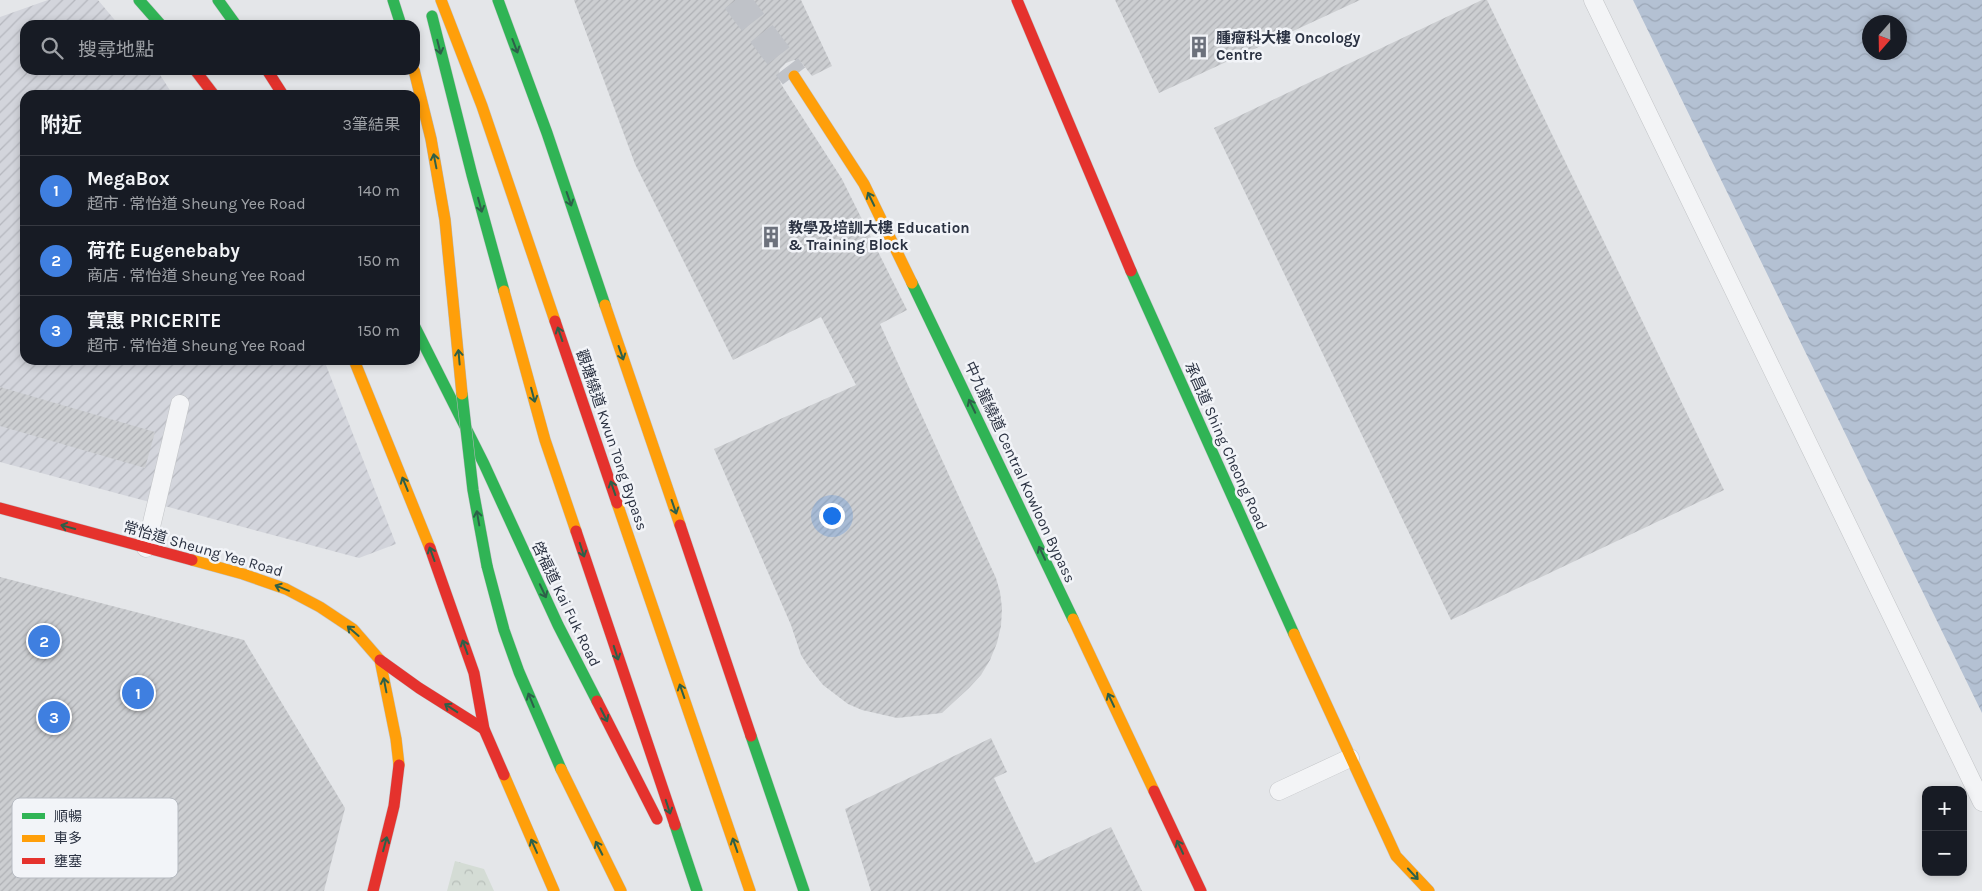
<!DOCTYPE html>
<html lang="zh-TW">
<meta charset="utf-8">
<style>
:root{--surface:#171b24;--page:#242831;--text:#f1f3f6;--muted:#9ea1a6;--line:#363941;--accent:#7c3aed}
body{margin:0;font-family:Karla,"Noto Sans TC",sans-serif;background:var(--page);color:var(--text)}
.controls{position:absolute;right:15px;bottom:15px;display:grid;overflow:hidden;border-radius:10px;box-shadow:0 2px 8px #0003}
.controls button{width:45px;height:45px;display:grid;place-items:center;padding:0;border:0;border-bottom:1px solid var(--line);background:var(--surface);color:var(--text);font:25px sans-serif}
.compass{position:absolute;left:1862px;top:15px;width:45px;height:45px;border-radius:50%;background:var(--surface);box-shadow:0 2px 8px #0003;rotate:200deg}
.you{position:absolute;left:831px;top:515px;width:18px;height:18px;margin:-12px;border:4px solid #fff;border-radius:50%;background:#1a73e8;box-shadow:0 0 0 8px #1a73e833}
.badge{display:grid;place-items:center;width:32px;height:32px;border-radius:50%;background:var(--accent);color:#fff;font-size:16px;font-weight:700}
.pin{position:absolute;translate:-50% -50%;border:2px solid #fff;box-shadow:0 1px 5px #0006}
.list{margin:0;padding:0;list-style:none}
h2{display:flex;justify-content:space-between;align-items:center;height:65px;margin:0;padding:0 20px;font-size:21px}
h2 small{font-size:16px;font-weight:400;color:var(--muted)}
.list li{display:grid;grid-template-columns:32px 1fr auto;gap:15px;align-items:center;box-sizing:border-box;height:70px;padding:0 20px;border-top:1px solid var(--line)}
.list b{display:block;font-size:19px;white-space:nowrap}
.list p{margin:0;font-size:16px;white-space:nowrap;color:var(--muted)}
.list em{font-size:16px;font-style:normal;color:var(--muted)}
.icon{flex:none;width:28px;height:28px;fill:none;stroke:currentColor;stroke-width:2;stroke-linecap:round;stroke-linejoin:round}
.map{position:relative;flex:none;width:1982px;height:891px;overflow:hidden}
.search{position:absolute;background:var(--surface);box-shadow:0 2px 8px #0003;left:20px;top:20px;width:400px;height:55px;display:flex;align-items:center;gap:12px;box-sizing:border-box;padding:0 18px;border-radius:15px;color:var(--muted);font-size:19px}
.panel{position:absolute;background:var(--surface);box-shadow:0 2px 8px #0003;left:20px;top:90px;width:400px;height:275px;border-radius:15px}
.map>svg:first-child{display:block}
</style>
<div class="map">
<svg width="1982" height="891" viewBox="0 0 1982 891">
<defs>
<pattern id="industrial-furrows" width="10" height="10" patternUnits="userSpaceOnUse" patternTransform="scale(1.25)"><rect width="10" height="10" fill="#d3d5dc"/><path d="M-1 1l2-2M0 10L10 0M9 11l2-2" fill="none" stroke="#b5b7be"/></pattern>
<pattern id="park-crowns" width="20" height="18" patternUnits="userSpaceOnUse" patternTransform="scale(1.25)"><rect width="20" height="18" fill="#d4dcd5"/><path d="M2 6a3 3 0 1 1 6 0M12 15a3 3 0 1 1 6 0" fill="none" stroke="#b6bdb8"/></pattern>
<pattern id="water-waves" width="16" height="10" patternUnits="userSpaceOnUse" patternTransform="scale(1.25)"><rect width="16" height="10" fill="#b4c1d3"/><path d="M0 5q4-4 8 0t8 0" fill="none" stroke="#9ba6b6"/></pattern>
<pattern id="building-hatch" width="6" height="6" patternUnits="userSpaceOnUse" patternTransform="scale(1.25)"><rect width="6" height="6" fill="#ccced1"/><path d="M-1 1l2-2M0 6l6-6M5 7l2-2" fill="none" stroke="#afb1b5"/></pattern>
</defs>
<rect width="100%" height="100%" fill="#e4e6e9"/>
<polygon fill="url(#industrial-furrows)" points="48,0 98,0 119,25 25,25 25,70 157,70 173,95 25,95 25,360 324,360 396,544 359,558 0,462 0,17"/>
<polygon fill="url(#park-crowns)" points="455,861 484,869 494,891 447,891"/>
<path fill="url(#water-waves)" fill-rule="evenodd" d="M1633,0H1982V713ZM1870,22H1900V52H1870Z"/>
<g fill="url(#building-hatch)">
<polygon points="574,0 801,0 832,66 812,76 801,62 794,60 786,63 780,69 778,76 781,84 842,179 907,310 880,324 996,578 1000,592 1002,608 1001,626 997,643 990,660 981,675 969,688 942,713 897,718 862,710 848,704 823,685 808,666 801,655 791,625 714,449 856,385 821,317 733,360 635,164"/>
<polygon points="1115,0 1360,0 1159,93"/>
<polygon points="1482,0 1487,0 1724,490 1451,620 1214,128"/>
<polygon points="0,387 155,432 145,468 0,426"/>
<polygon points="0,577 244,640 345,808 324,891 0,891"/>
<polygon points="991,738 1007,772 994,778 1035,863 1111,827 1142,891 871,891 845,809"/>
</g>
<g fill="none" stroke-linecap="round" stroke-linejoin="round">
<polyline stroke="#bfc2c8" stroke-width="28" stroke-dasharray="28 14" stroke-linecap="butt" points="736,0 794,76"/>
<g stroke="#c2c4c7" stroke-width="19">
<g id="lane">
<polyline points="1593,0 1982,802"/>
<polyline points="146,548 180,404"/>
<polyline points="1279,791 1350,758"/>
</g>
</g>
<g stroke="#c2c4c7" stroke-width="12">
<g id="fast">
<polyline points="139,0 161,25"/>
<polyline points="218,0 236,25"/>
<polyline points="393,0 401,25"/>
<polyline points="498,0 547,133 605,305"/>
<polyline points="432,16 472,175 504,291"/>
<polyline points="1131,271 1294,634"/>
<polyline points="912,283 1073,619"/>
<polyline points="415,327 484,464 558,625 597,701"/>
<polyline points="487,566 504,630 519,672 561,769"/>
<polyline points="751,736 804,891"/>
<polyline points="675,825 697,891"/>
</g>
</g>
<g stroke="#c2c4c7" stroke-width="12">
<g id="slow">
<polyline points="441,0 482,106 555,321"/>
<polyline points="794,76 864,184 912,283"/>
<polyline points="504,291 545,440 576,531"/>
<polyline points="605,305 680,525"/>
<polyline points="354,360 430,548"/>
<polyline points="617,503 750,891"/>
<polyline points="192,560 243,574 286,589 320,607 353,629 380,660 396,739 399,765"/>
<polyline points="1073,619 1154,791"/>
<polyline points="1294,634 1396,856 1429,891"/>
<polyline points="561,769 621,891"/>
<polyline points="504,775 554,891"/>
</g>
</g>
<g stroke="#c2c4c7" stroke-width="12">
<g id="jam">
<polyline points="1017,0 1131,271"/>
<polyline points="195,70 214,95"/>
<polyline points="267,70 283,95"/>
<polyline points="555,321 617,503"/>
<polyline points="0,508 192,560"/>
<polyline points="680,525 751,736"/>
<polyline points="576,531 675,825"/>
<polyline points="430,548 474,673 484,729 504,775"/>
<polyline points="380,660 419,688 484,729"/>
<polyline points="597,701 657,819"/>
<polyline points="1154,791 1201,891"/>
<polyline points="373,891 394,806 399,765"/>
</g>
</g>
<use href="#lane" stroke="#f3f4f6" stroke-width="18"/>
<use href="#fast" stroke="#30b455" stroke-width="11"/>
<use href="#slow" stroke="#ff9f0a" stroke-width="11"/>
<use href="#jam" stroke="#e5322d" stroke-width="11"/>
<g stroke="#b7b9bd" stroke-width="12" stroke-linecap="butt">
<polyline id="fast-bridge" points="462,394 473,490 487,566"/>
</g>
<g stroke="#b7b9bd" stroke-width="12" stroke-linecap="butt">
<polyline id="slow-bridge" points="414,70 431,139 445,220 462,394"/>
</g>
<use href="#fast-bridge" stroke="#30b455" stroke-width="11"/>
<use href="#slow-bridge" stroke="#ff9f0a" stroke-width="11"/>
</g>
<defs><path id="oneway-shaft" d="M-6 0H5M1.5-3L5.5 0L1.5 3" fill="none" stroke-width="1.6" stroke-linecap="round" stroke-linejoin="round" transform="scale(1.25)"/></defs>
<g stroke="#2d6049">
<use href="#oneway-shaft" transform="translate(515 46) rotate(69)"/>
<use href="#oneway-shaft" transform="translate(439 47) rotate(76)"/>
<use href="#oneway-shaft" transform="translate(435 161) rotate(-101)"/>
<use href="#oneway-shaft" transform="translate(569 199) rotate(71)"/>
<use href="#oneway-shaft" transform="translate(871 199) rotate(-116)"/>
<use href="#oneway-shaft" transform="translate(480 205) rotate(75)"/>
<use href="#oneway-shaft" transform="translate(560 334) rotate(-109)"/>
<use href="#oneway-shaft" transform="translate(621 353) rotate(71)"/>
<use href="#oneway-shaft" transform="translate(459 357) rotate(-95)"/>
<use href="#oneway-shaft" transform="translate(533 395) rotate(75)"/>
<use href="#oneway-shaft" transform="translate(972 406) rotate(-116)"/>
<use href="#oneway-shaft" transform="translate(405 484) rotate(-112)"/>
<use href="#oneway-shaft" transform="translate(613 488) rotate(-109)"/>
<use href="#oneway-shaft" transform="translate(674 507) rotate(71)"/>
<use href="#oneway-shaft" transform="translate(478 518) rotate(-100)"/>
<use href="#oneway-shaft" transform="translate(68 527) rotate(-165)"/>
<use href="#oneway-shaft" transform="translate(582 550) rotate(72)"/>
<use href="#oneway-shaft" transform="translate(1042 553) rotate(-115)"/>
<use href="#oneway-shaft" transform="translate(432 554) rotate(-110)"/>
<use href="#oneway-shaft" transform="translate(282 588) rotate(-158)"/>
<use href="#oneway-shaft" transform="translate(543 591) rotate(65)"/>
<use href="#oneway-shaft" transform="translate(353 631) rotate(-139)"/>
<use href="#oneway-shaft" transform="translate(465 647) rotate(-110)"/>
<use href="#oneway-shaft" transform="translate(616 653) rotate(72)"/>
<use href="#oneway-shaft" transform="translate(385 685) rotate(-101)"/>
<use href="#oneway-shaft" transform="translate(682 691) rotate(-109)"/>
<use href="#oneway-shaft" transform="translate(531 700) rotate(-112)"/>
<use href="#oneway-shaft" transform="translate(1111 700) rotate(-115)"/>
<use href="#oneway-shaft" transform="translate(451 708) rotate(-147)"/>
<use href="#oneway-shaft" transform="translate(604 715) rotate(63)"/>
<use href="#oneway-shaft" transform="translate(668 807) rotate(72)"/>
<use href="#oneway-shaft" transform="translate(385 844) rotate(-75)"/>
<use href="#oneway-shaft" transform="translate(735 845) rotate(-109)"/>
<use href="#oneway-shaft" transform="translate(534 846) rotate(-114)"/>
<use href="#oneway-shaft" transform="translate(1180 847) rotate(-115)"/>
<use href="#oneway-shaft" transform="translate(599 848) rotate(-117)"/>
<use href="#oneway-shaft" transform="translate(1413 874) rotate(47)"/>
</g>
<defs>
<g id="building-bare" transform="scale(1.725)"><path d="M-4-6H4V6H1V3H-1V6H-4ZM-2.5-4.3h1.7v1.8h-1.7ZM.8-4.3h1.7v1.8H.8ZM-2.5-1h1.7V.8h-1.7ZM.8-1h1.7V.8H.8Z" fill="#6c717c" stroke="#f2f4f8" stroke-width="2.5" paint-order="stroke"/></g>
</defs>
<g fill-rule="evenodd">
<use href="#building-bare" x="1199" y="47"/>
<use href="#building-bare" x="771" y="237"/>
</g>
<g text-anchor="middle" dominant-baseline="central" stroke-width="5" stroke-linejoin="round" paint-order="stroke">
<g font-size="15" font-weight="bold" fill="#2b3242" stroke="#f2f4f8" text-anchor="start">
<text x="1216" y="38">腫瘤科大樓 Oncology<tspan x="1216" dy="17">Centre</tspan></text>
<text x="788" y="228">教學及培訓大樓 Education<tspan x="788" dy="17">&amp; Training Block</tspan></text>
</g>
<g font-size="15" fill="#2b3242" stroke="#f2f4f8">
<text transform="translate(612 440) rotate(71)">觀塘繞道 Kwun Tong Bypass</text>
<text transform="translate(1226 446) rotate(66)">承昌道 Shing Cheong Road</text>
<text transform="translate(1020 472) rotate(65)">中九龍繞道 Central Kowloon Bypass</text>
<text transform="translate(203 549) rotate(16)">常怡道 Sheung Yee Road</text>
<text transform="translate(566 604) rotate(64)">啓福道 Kai Fuk Road</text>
</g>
</g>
<rect x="12" y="798" width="166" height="80" rx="8" fill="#f2f4f8" stroke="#b6bac1" stroke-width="1"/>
<rect x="22" y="813" width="23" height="6" fill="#30b455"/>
<rect x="22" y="835" width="23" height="7" fill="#ff9f0a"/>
<rect x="22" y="858" width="23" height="6" fill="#e5322d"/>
<g font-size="14" fill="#2b3242">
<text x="54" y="821">順暢</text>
<text x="54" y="843">車多</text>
<text x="54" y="866">壅塞</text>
</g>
</svg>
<div class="controls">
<button>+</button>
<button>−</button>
</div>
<svg class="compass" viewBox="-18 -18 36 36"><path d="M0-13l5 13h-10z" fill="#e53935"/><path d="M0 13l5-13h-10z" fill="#9ea1a6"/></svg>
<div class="you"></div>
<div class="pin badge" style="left:138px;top:693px;background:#3f7fe0">1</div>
<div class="pin badge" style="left:44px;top:641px;background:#3f7fe0">2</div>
<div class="pin badge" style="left:54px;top:717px;background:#3f7fe0">3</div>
<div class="search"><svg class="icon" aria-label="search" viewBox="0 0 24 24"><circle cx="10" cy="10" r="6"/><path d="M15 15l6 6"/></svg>搜尋地點</div>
<section class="panel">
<h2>附近<small>3筆結果</small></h2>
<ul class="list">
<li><span class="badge" style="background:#3f7fe0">1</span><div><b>MegaBox</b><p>超市 · 常怡道 Sheung Yee Road</p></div><em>140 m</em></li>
<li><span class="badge" style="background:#3f7fe0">2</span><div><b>荷花 Eugenebaby</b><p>商店 · 常怡道 Sheung Yee Road</p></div><em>150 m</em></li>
<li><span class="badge" style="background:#3f7fe0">3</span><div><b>實惠 PRICERITE</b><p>超市 · 常怡道 Sheung Yee Road</p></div><em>150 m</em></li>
</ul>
</section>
</div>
